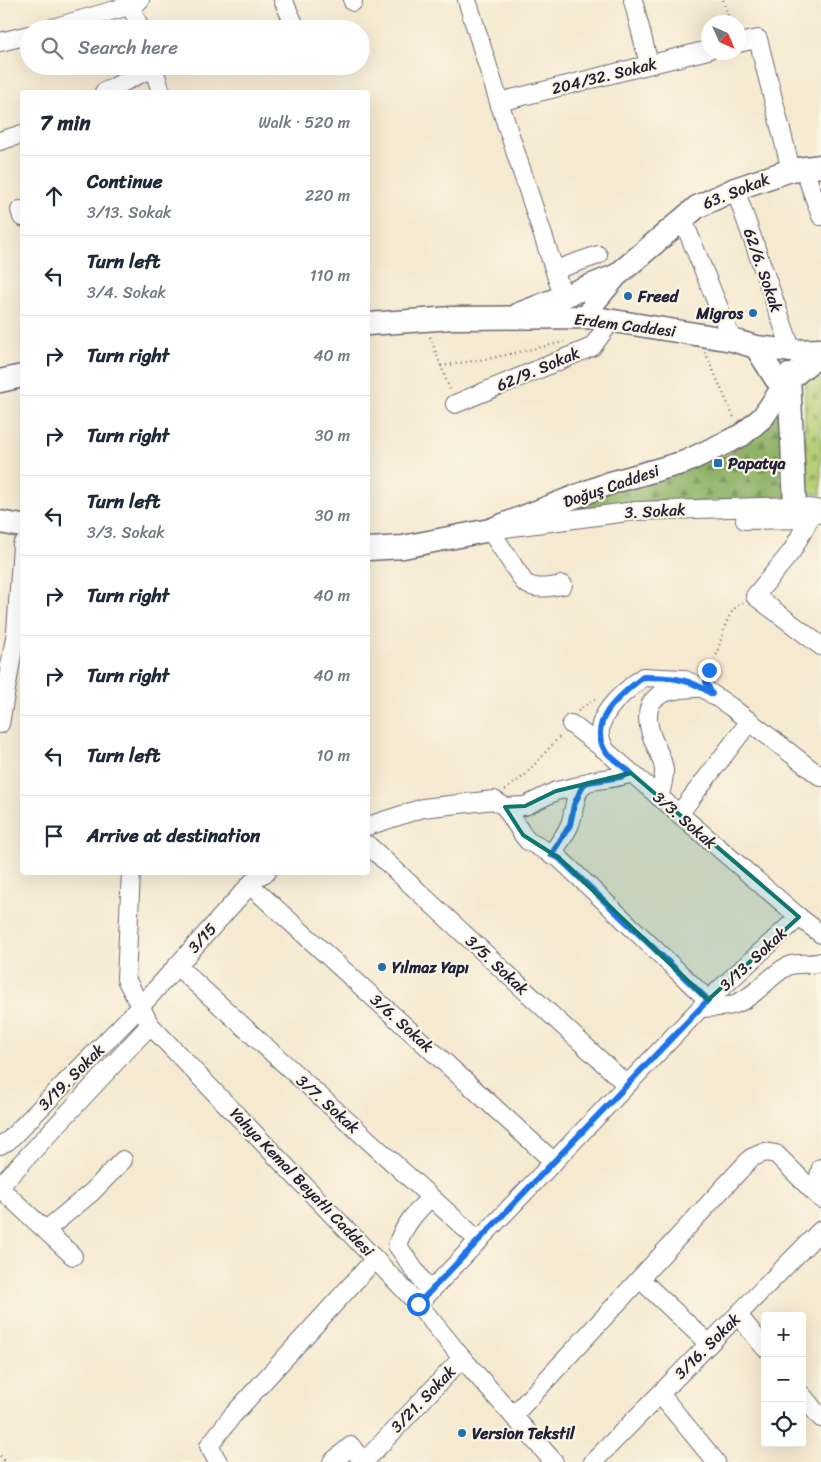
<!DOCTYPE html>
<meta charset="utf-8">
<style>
:root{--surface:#fff;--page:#f2f2f3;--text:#1f2937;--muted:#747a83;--line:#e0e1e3}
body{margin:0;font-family:Sriracha,sans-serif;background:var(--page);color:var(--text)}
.controls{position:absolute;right:15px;bottom:15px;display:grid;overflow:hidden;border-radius:5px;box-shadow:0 5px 20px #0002}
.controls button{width:45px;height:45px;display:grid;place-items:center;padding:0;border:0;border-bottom:1px solid var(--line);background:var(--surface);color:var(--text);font:25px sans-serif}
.compass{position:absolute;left:701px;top:15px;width:45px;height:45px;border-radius:50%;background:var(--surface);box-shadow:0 5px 20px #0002;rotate:135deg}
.stop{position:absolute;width:15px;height:15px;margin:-11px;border:4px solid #1a73e8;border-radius:50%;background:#fff}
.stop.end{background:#1a73e8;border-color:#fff;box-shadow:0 1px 5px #0008}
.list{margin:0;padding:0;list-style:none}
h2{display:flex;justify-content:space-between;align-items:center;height:65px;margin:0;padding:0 20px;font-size:21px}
h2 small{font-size:16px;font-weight:400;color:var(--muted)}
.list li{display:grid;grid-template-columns:32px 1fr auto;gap:15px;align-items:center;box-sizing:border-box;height:80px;padding:0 20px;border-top:1px solid var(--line)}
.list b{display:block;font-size:19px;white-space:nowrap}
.list p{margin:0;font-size:16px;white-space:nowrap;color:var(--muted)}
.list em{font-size:16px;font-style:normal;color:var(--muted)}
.icon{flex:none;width:28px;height:28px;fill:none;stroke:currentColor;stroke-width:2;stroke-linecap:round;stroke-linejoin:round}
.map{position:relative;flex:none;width:821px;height:1462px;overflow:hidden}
.search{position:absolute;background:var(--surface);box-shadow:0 5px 20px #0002;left:20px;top:20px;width:350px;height:55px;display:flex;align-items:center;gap:12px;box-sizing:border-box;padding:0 18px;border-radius:28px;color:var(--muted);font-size:19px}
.panel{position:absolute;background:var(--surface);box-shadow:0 5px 20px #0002;left:20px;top:90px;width:350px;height:785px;border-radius:5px}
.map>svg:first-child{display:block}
</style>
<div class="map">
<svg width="821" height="1462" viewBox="0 0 821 1462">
<defs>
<pattern id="forest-firs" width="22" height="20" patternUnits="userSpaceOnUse" patternTransform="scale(1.25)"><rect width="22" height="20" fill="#8fb267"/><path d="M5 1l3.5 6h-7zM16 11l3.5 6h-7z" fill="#749056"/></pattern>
<pattern id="cemetery-stones" width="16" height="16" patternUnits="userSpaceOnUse" patternTransform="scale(1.25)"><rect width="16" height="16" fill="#b4cf76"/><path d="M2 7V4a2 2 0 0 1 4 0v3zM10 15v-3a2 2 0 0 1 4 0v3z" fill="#9ab167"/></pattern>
</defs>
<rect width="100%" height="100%" fill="#fcf5e5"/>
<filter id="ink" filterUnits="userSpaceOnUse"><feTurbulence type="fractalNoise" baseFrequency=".02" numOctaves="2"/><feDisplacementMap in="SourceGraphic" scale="10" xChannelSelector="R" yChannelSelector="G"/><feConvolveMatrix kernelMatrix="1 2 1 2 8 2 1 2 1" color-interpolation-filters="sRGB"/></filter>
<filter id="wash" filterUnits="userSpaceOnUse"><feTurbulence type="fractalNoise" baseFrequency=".0096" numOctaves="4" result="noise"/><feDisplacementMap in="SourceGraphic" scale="20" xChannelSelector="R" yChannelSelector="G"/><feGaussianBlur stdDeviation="1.12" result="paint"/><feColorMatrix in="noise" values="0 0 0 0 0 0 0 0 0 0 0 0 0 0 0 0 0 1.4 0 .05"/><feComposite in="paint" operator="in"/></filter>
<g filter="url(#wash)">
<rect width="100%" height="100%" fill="#f5e9d0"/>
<polygon fill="url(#forest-firs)" stroke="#586a51" points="785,409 791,496 564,510 635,481 729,454"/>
<polygon fill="url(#cemetery-stones)" stroke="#6b7858" points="821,369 821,495 805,492 805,380 809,374"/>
</g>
<g filter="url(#ink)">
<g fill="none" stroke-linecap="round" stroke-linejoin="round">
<g stroke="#6c686f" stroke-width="20">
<g id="minor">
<polyline points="129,0 140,29"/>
<polyline points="283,0 296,28"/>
<polyline points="353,0 353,2"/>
<polyline points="467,0 499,102 563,296"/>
<polyline points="633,0 649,64"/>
<polyline points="49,29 132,5 140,0"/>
<polyline points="0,42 29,35"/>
<polyline points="738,43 758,39 791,170"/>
<polyline points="153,66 161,92"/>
<polyline points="104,92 154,67"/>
<polyline points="499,102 708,50"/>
<polyline points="0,141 22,134"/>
<polyline points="804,169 821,216"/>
<polyline points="735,189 792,351"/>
<polyline points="20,210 22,217"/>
<polyline points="683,220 732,340"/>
<polyline points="555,270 598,255"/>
<polyline points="455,404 592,347 611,321"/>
<polyline points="821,513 811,516 792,551 755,596 821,646"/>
<polyline points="745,520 809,519"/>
<path d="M563,585C549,587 535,591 524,582L490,530L635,511L795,506L821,510"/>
<polyline points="0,724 16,632 22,545"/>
<polyline points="571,724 605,750 799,917"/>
<path d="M605,750C603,745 599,737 600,731C601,709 628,689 643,677L683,679L703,688L731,707L821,777"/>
<path d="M659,797C662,788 664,780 664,770C663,758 656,748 652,737C638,696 662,689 697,688"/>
<polyline points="505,807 525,806 556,791 583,785"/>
<polyline points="679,814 750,721"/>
<polyline points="368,826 423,808 494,800 505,807 523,835 528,841 559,858 708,1000"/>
<polyline points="368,845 627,1085"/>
<path d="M551,855C557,845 566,835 570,824C575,813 573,787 588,782C602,778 617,779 631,773"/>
<polyline points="131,872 126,979 150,1025 418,1304 462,1358 554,1462"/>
<polyline points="250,885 554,1162"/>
<polyline points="177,966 479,1241"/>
<path d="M700,1008C712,1007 724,1008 735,1004C755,997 768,977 786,967C796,961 810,966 821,962"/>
<polyline points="0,1145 8,1141 139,1008 257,877 267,872"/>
<polyline points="0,1186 150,1025"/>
<polyline points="0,1188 73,1256"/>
<polyline points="815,1193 821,1168"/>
<polyline points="46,1230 92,1192 123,1160"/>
<polyline points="640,1279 709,1344"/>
<path d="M430,1292L397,1245C404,1225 416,1212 431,1197"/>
<polyline points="418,1304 708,1000 799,917 821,934"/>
<polyline points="738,1315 765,1348"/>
<polyline points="660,1394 716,1462"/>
<polyline points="802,1395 821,1418"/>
<polyline points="513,1416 751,1158 765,1152 776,1154 821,1199"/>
<polyline points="218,1462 209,1446 232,1416 375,1259"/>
<polyline points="332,1462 351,1446 364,1462"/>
<polyline points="364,1462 462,1358"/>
<polyline points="593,1462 821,1230"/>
</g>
</g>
<g stroke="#6c686f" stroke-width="25">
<g id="major">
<polyline points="519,314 615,276"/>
<polyline points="589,317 595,301 616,276 697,207 735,189 791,170 821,166"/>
<polyline points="368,324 452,318 589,317 732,340 756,347 792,351 821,350"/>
<polyline points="756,347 776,379 788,380"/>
<polyline points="789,375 795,506"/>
<polyline points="0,381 22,376"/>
<polyline points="0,522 22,526"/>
<polyline points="368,549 403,547 490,530 610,483 685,462 742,435 763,417 788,380 809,363 821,357"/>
</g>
</g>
<g stroke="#6c686f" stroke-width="2.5" stroke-dasharray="1 4" stroke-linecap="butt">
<polyline points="723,0 730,22"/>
<polyline points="430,337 450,390"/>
<polyline points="705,352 734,418"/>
<polyline points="441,366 492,358 564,342"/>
<path d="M727,461C745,464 760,469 777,474"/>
<path d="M708,673C710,669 713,664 715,659C723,640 723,613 743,602"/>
<polyline points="578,711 592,700 598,698"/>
<polyline points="505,790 524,776 561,735"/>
<polyline points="0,1456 6,1462"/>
</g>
<use href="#minor" stroke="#fff" stroke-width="18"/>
<use href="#major" stroke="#fff" stroke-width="22"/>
</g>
</g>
<g fill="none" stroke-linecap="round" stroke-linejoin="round" filter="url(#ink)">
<path stroke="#1a73e8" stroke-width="6" d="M418,1304L708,1000L559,858L551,855L570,825L574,805L583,785L588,782L620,777L631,773C624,767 608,756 604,749C588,719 623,693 643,677C670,677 689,678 712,694L706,682L709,670"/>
</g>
<path fill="#0f766e" fill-opacity="0.2" stroke="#0f766e" stroke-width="4" stroke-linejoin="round" d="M631,773L799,917L708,1000L559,858L523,835L505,807L525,806L556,791Z"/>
<g fill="#1f6fb2" stroke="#fcf5e5" stroke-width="2">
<circle cx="628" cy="296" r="5"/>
<circle cx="753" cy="313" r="5"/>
<rect x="713" y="458" width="10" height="10" rx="2.5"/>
<circle cx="382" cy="967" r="5"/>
<circle cx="462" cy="1433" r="5"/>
</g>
<g text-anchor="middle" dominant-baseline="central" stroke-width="4.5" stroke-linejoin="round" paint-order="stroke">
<g font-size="16" fill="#22223b" stroke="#fcf5e5">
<text transform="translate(604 76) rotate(-14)">204/32. Sokak</text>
<text transform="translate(736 191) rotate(-22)">63. Sokak</text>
<text transform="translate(763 270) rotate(71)">62/6. Sokak</text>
<text transform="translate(625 325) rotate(7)">Erdem Caddesi</text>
<text transform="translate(538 369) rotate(-23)">62/9. Sokak</text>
<text transform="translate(611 486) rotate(-19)">Doğuş Caddesi</text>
<text transform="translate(655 511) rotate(-3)">3. Sokak</text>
<text transform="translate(685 820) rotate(41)">3/3. Sokak</text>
<text transform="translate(202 938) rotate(-48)">3/15</text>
<text transform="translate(753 959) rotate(-43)">3/13. Sokak</text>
<text transform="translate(497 965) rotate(43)">3/5. Sokak</text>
<text transform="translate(402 1023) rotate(42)">3/6. Sokak</text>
<text transform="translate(71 1077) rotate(-45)">3/19. Sokak</text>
<text transform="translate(328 1104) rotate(42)">3/7. Sokak</text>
<text transform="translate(302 1182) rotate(46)">Yahya Kemal Beyatlı Caddesi</text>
<text transform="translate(707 1346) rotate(-45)">3/16. Sokak</text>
<text transform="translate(423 1399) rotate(-46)">3/21. Sokak</text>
</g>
<g font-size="16" font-weight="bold" fill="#22223b" stroke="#fcf5e5" text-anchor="start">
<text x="638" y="296">Freed</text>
<text x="743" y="313" text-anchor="end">Migros</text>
<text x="728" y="463">Papatya</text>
<text x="392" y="967">Yılmaz Yapı</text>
<text x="472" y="1433">Version Tekstil</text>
</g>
</g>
</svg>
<div class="controls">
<button>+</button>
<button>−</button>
<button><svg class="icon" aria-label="locate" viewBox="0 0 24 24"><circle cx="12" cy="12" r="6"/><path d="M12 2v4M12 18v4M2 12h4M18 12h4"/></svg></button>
</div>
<svg class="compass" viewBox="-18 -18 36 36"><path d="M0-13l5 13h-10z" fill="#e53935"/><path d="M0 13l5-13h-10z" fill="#747a83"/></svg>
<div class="stop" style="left:418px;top:1304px"></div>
<div class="stop end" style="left:709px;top:670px"></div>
<div class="search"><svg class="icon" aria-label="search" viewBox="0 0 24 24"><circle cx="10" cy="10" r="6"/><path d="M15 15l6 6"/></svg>Search here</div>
<section class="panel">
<h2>7 min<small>Walk · 520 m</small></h2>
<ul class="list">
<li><svg class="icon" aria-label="ahead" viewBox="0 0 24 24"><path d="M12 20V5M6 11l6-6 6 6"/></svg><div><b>Continue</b><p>3/13. Sokak</p></div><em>220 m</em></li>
<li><svg class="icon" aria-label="left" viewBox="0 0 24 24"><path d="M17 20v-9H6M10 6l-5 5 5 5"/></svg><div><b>Turn left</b><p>3/4. Sokak</p></div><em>110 m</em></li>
<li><svg class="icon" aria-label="right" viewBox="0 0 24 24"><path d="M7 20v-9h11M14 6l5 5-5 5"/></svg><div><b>Turn right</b></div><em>40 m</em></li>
<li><svg class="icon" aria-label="right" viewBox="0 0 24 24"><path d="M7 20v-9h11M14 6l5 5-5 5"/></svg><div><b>Turn right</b></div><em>30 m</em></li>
<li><svg class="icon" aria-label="left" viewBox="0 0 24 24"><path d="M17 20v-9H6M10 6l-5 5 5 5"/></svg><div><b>Turn left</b><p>3/3. Sokak</p></div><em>30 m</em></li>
<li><svg class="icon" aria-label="right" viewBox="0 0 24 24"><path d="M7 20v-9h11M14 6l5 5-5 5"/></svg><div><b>Turn right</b></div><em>40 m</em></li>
<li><svg class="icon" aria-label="right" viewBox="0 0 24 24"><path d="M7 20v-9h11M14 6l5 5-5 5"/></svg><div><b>Turn right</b></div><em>40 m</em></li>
<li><svg class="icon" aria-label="left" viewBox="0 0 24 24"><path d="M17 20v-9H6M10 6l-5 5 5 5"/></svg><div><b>Turn left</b></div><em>10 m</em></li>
<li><svg class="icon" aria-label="arrive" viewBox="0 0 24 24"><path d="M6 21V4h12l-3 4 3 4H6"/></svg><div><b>Arrive at destination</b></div></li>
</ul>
</section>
</div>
